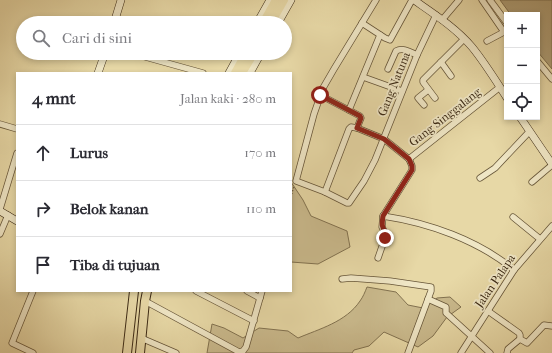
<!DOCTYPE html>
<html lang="id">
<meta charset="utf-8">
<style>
:root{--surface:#fff;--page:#f2f2f3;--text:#2b2b33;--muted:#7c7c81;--line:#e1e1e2}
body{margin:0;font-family:"IM FELL French Canon",serif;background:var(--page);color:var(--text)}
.controls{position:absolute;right:12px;top:12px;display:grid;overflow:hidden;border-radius:0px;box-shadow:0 2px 6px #0003}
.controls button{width:36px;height:36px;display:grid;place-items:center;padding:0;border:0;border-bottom:1px solid var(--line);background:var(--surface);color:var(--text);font:20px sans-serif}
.stop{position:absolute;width:12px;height:12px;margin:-9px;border:3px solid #8f2418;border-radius:50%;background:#fff}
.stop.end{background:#8f2418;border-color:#fff;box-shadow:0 1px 4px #0008}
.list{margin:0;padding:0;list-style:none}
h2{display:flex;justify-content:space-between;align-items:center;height:52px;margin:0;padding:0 16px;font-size:17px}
h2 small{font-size:13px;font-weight:400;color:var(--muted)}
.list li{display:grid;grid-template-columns:26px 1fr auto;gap:12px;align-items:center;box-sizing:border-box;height:56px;padding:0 16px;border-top:1px solid var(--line)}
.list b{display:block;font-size:15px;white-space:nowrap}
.list em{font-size:13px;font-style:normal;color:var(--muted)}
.icon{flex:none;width:22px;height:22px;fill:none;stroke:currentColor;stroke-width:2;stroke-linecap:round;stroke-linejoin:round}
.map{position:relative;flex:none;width:552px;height:353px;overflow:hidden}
.search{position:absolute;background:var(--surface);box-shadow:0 2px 6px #0003;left:16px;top:16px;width:276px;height:44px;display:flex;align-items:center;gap:10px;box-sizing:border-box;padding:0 14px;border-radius:22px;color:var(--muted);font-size:15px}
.panel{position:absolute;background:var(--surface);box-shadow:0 2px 6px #0003;left:16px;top:72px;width:276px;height:220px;border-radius:0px}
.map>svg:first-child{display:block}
</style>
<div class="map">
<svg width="552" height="353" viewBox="0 0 552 353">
<rect width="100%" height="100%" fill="#e7d8a6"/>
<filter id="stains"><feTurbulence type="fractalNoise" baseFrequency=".005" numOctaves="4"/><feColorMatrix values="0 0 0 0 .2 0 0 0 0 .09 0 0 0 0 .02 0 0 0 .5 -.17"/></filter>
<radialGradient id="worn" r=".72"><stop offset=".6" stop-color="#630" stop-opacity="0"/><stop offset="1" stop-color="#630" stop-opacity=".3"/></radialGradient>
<g fill="#caba8d" stroke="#827250">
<polygon points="291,182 303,200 311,216 347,231 350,247 318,264 291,262"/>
<path d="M367,287L396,292L408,305L423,308L437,298L450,297L461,307L447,317L433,336L418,347L384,332L369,346L354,350L352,353H207L212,324L224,328L243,338L259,328L288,331L298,338C319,329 346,322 360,301C363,297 365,292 367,287Z"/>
</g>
<polygon fill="#ad9c74" stroke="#7f6e4e" points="500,0 552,0 552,69 537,51 537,15 511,15"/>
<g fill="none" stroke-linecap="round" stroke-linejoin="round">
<g stroke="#665538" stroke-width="7">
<g id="street">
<polyline points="376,0 334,69 323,88 314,114 296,181 325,192 347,203 349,203 364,181 375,160 417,55 436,15"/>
<polyline points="482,0 504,32 487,41"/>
<polyline points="490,0 507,23"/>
<polyline points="442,20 459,0"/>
<polyline points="150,23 150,22"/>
<polyline points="362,23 385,38 390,40 412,0"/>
<polyline points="131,53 203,73"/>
<polyline points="537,61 552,79"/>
<polyline points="441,62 451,76"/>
<path d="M388,69L396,51C403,47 410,52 417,55"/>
<polyline points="363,77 402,91"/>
<polyline points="320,95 360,116 361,118 357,128 384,139 409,159 412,166 412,170 383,216 382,227 386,235 378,258"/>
<polyline points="435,98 423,82 423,80 464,39"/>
<polyline points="424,105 418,98 428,90"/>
<polyline points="349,110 380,35"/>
<polyline points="0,124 17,129"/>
<polyline points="409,159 500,87"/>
<polyline points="480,178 495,168 529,132"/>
<polyline points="532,182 552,165"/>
<polyline points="325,192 349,129 351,127 357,128"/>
<polyline points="0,209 17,153"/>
<path d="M383,216C429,223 478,240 514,270"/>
<polyline points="513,217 540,239"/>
<polyline points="0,234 8,215"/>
<polyline points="342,279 351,278 390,281 431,287 431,291 408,353"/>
<polyline points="196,291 254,321"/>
<polyline points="247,291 260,298"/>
<polyline points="428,299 446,307 446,313 490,353"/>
<polyline points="145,301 239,352 243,351 246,347 262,291"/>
<polyline points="488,311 519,333 520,335 520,339 527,343 544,325 552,326"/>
<polyline points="141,338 176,353"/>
<polyline points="33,353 12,343 33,291"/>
<polyline points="461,353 514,270 552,226"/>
<polyline points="507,353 508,349 520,339"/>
</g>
</g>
<g stroke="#3b2914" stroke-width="8">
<g id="secondary">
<path d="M414,0C434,14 456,28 472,47C485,63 496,81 507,98"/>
<polyline points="114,23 121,0"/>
<polyline points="257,23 270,0"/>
<polyline points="278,23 291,0"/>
<polyline points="98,73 105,53"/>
<polyline points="229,73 240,53"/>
<polyline points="250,73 261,53"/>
<polyline points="520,117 552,164"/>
<polyline points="0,211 17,221"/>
</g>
</g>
<g stroke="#3b2914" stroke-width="10">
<g id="primary">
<polyline points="263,23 276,0"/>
<polyline points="271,23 284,0"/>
<polyline points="235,73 246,53"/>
<polyline points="242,73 254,53"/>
<polyline points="127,353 134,291"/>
<polyline points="140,353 145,301 147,291"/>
</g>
</g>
<polyline stroke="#3b2914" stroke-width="1" stroke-dasharray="1 2" stroke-linecap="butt" points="291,197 294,186"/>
<use href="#street" stroke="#efe6c5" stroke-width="5.5"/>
<use href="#secondary" stroke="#efe6c5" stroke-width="7"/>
<use href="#primary" stroke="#e7d8a6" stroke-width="8"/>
</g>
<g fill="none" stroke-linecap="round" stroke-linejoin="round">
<path stroke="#8f2418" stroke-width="5" d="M320,95L360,116L361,118L357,128L384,139L409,159L412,166V170L383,216C382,223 381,227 386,233L385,238"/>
</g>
<g text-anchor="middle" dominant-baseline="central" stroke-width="3.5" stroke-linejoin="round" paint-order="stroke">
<g font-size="12" fill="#3b2914" stroke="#efe6c5">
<text transform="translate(394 84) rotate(-68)">Gang Natuna</text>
<text transform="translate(445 117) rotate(-38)">Gang Singgalang</text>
<text transform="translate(495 281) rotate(-56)">Jalan Palapa</text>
</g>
</g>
<rect width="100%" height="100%" filter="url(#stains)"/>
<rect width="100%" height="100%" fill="url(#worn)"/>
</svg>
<div class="controls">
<button>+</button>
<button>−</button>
<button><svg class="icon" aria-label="locate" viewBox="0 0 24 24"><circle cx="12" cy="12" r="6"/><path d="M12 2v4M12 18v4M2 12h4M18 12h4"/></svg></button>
</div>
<div class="stop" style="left:320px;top:95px"></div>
<div class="stop end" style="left:385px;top:238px"></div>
<div class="search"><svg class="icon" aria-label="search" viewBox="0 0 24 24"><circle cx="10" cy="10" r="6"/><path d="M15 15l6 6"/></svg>Cari di sini</div>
<section class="panel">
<h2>4 mnt<small>Jalan kaki · 280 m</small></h2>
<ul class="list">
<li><svg class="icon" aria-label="ahead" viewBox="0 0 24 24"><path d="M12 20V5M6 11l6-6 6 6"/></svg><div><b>Lurus</b></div><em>170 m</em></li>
<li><svg class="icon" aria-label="right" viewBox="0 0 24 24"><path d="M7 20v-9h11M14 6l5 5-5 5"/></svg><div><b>Belok kanan</b></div><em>110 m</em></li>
<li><svg class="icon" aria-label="arrive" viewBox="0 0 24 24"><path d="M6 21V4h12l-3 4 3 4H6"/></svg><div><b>Tiba di tujuan</b></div></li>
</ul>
</section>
</div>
